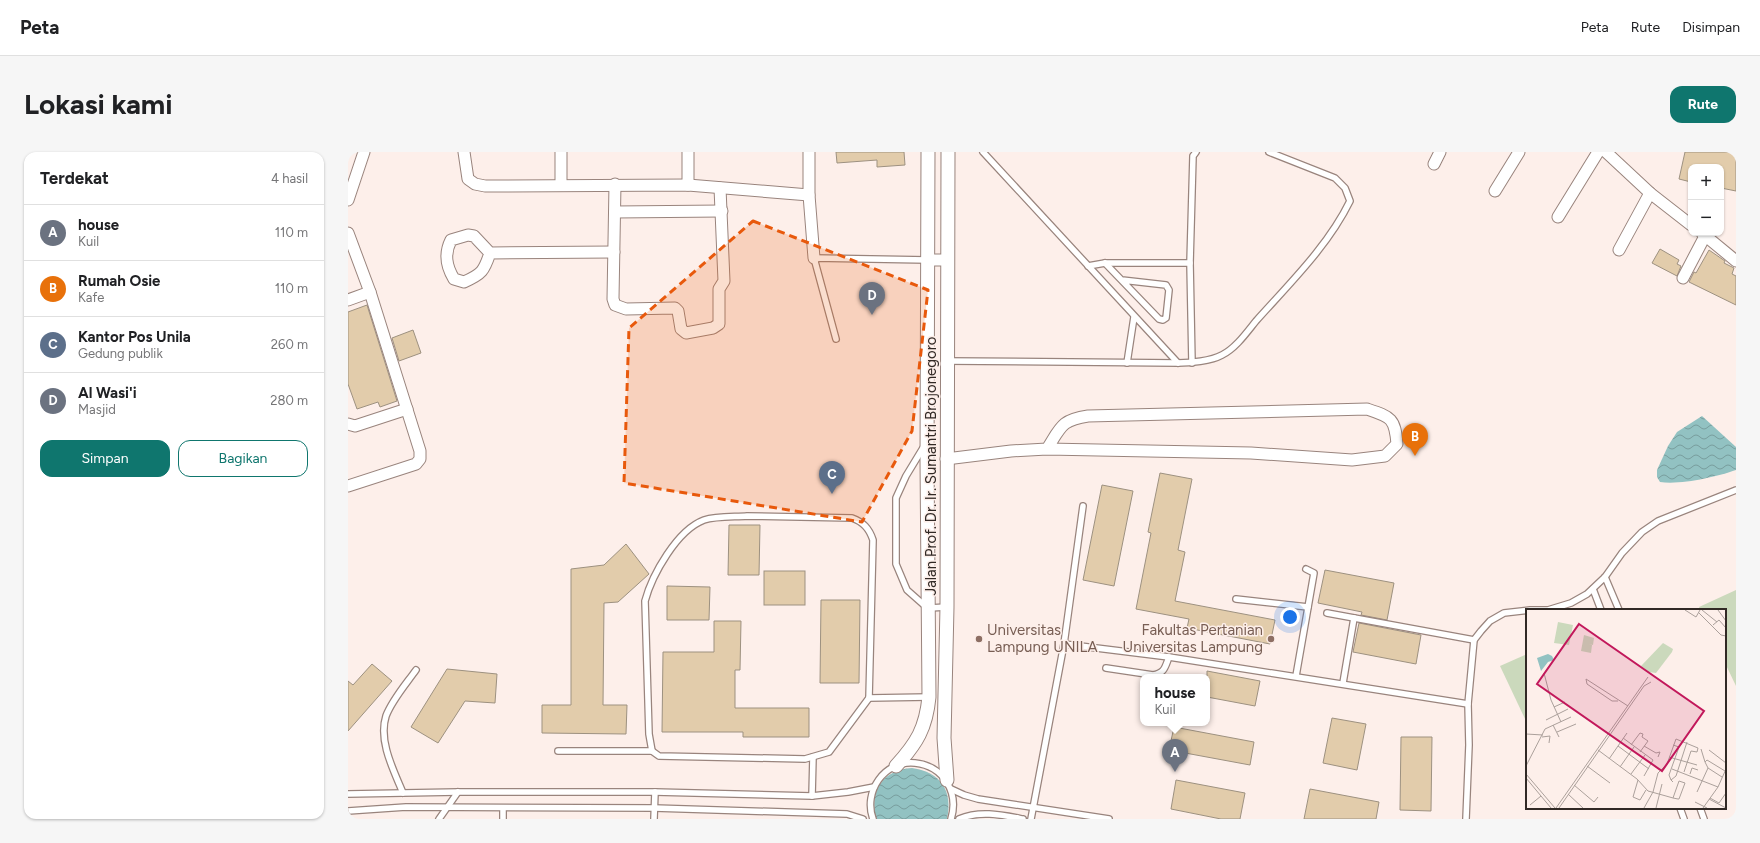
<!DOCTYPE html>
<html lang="id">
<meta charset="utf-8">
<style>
:root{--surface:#fff;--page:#f6f6f6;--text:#202124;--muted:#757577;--line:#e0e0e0;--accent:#0f766e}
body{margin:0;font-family:Figtree,sans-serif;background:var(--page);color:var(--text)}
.controls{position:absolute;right:12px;top:12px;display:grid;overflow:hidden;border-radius:8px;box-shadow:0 1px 3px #0004}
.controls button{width:36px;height:36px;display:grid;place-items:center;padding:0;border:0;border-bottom:1px solid var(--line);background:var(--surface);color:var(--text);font:20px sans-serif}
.you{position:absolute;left:942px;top:465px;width:14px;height:14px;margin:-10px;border:3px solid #fff;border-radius:50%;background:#1a73e8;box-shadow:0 0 0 6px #1a73e833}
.badge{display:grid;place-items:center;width:26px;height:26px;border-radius:50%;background:var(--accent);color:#fff;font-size:13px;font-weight:700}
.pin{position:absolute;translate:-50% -33px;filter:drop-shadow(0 1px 2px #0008)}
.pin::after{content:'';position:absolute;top:21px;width:14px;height:12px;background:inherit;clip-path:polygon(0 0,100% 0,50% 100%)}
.popup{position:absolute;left:792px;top:522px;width:70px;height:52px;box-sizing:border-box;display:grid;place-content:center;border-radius:8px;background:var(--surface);filter:drop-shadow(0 1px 3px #0005);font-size:13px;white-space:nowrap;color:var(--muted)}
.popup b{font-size:15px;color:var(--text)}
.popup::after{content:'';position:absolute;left:50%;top:100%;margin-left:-8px;border:8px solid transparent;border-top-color:var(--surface)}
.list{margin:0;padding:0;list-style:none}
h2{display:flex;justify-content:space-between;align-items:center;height:52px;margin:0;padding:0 16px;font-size:17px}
h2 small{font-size:13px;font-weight:400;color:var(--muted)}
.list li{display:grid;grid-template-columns:26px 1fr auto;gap:12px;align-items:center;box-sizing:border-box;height:56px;padding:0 16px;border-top:1px solid var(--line)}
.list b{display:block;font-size:15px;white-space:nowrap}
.list p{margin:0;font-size:13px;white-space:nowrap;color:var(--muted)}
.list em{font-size:13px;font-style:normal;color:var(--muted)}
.actions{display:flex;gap:8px;padding:12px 16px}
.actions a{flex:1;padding:9px 0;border:1px solid var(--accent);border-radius:12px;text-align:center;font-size:14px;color:var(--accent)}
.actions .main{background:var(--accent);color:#fff}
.map{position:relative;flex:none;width:1388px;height:667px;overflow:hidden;border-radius:12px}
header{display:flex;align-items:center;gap:24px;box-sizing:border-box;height:56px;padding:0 20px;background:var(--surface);border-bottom:1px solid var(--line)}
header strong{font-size:19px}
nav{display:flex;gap:22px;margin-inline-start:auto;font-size:14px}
.intro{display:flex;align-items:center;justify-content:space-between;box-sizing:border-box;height:96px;padding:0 24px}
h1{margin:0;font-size:28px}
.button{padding:10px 18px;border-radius:12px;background:var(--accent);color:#fff;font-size:14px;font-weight:700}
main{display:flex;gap:24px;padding:0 24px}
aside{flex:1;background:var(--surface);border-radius:12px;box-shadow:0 1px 3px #0004}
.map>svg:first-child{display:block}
</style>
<header>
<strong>Peta</strong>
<nav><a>Peta</a><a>Rute</a><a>Disimpan</a></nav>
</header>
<div class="intro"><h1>Lokasi kami</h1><a class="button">Rute</a></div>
<main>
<aside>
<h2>Terdekat<small>4 hasil</small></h2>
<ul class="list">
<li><span class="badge" style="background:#6b7280">A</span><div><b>house</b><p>Kuil</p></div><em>110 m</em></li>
<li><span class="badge" style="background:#e8710a">B</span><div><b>Rumah Osie</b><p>Kafe</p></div><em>110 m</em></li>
<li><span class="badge" style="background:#5c6f8a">C</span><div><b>Kantor Pos Unila</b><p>Gedung publik</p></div><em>260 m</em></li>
<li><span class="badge" style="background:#6b7280">D</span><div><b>Al Wasi'i</b><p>Masjid</p></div><em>280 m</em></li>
</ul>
<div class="actions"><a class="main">Simpan</a><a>Bagikan</a></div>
</aside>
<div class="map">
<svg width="1388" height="667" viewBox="0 0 1388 667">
<defs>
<pattern id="water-waves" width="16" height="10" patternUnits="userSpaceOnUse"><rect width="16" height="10" fill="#92c2c2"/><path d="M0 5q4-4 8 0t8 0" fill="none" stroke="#789e9d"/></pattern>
</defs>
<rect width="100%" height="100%" fill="#fdefea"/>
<g fill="#cbd9bc">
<polygon points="1388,438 1388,534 1377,511 1377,458 1352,458 1351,455"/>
<polygon points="1179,502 1179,571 1152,514"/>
</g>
<g fill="url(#water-waves)">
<path d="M1354,264L1388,295V318C1368,325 1333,333 1312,330L1309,325V318L1320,294L1329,280Z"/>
<path d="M564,616C593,620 605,639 599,667H528C521,638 535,618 564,616Z"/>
</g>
<g fill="#e2ccab" stroke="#9d9180">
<polygon points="488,0 556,0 557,13 529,15 529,8 489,11"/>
<polygon points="1337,0 1388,0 1388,39 1373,36 1373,15 1343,15 1343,30 1331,27"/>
<polygon points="1312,97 1331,108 1329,112 1333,114 1329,124 1304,111"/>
<polygon points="1361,98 1377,109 1376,111 1386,116 1384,122 1388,124 1388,153 1341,130 1346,120 1348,121"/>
<polygon points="19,153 49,249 32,255 30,250 9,257 0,232 0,160"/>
<polygon points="65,178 73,201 51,209 44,186"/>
<polygon points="812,321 844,327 830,398 837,400 827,449 927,468 922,492 839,476 841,467 788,457 803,381 800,380"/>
<polygon points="754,333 785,339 766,434 735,428"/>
<polygon points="381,373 412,373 411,423 380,423"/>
<polygon points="278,392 301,422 270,450 256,451 255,553 279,553 278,582 194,581 194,553 223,553 223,417 256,413"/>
<polygon points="977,418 1046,431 1039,468 1013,463 1014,460 970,451"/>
<rect x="416" y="419" width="41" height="34"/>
<polygon points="319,434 362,435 361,468 319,468"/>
<polygon points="473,448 512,448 511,531 472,531"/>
<polygon points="366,469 393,469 392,518 387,518 387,556 461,556 461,585 395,585 395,580 314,580 315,500 366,500"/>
<polygon points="1011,471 1073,483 1068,512 1005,500"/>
<polygon points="24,512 44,529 0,579 0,529 5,533"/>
<polygon points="99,517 149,522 147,551 117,549 90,591 63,575"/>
<polygon points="859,519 912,529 907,554 859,545"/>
<polygon points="984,566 1018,572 1009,618 975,611"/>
<polygon points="826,575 906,590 902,613 821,598"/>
<polygon points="1053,585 1084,585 1083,659 1052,658"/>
<polygon points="828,628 897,641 892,667 873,667 823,657"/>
<polygon points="962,637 1031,650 1028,667 956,667"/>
</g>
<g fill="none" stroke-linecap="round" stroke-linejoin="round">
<g stroke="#99847d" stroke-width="8">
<g id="service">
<polyline points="635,0 830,211"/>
<polyline points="757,111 811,167 815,168 818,166 821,138 818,133 774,128"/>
<polyline points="740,114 757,111 842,111"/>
<polyline points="488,187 466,106 580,108"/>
<path d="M599,209L830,211C842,211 863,209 874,203C888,196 899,180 908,169C942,131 980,94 1002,49L997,36L987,26L921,0"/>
<polyline points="779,211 786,165"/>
<polyline points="844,211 842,111 845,4 848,0"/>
<polyline points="575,296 558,324 548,346 548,412 559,438 576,453 581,456 599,455"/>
<path d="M399,364L504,366C515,370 521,376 525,388L521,546L481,600L457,607L311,604L304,599L301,582L297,449C304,423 329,378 356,368C368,364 386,365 399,364Z"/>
<polyline points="1257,425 1271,458"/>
<polyline points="1245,437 1253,458"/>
<polyline points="888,447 960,455"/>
<polyline points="979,461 1126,488"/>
<polyline points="716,492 735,354"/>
<path d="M758,516L805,523C817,521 817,515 821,505"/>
<polyline points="948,524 966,421 958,417"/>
<polyline points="995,531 1006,466"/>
<polyline points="521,546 581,545"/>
<polyline points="210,599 304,599"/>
<polyline points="603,637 616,643 630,647 761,667"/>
<path d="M55,641C46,619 30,589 38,564C44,548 58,532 68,518"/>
<polyline points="0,642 110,640 307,640 464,644 500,640 526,635"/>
<polyline points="464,644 465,605"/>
<polyline points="1332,656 1336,667"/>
<polyline points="1352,656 1356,667"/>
<polyline points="0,659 58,655 306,656 499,662 515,667"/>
<polyline points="91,667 110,640"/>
<polyline points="155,667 155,657"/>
<polyline points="306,667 307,640"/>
<path d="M525,667C515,640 536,608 567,611C596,614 611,641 603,667"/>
<path d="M611,667C632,658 654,663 675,667"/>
<polyline points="683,667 716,492 821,505 1120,552"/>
<polyline points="1118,667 1121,593 1120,552 1126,488 1133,479 1142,469 1156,461 1182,458 1200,458 1223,451 1239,442 1257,425 1274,401 1294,380 1310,369 1388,338"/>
</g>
</g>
<g stroke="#99847d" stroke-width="13">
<g id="minor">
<polyline points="116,0 120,27 127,32 137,34 340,33 461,43"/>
<polyline points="213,0 213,33"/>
<polyline points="340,0 340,33"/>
<polyline points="461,0 461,43 466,106"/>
<polyline points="1258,0 1302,41 1343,73"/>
<polyline points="1086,12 1092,0"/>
<polyline points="267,32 265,147 267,153 278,157 327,156 330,159 333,177 338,181 365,176 371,172 371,137 376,129 372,36"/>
<polyline points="1147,39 1171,0"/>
<polyline points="0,48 16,0"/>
<polyline points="267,60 374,59"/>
<polyline points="1210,65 1250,0"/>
<polyline points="0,81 22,140 72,299 72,307 68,312 0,334"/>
<polyline points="1354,81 1388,109"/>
<polyline points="1271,98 1302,41"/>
<path d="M142,101L126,84L120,83L103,88C96,102 98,114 106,127L116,130C134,122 136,119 142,101L266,100"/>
<polyline points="580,108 599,108"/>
<polyline points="1335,126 1357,84"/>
<polyline points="0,148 22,140"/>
<polyline points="0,272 7,274 59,257"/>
<path d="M598,307L663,299L699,297L903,301L1004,308L1037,304L1049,292C1047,266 1043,265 1019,257L740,264C713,268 713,275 699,297"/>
</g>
</g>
<g stroke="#99847d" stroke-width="15">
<g id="tertiary">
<path d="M548,614C569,591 578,576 581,545L579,308L580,0"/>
<polyline points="599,628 596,586 599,455 600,0"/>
</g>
</g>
<use href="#service" stroke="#fff" stroke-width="5.5"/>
<use href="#minor" stroke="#fff" stroke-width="11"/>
<use href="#tertiary" stroke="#fff" stroke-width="13"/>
</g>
<path fill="#e8590c" fill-opacity="0.2" stroke="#e8590c" stroke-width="3" stroke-dasharray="8 5" stroke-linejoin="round" d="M405,69L580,138L564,279L514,370L276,331L281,176Z"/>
<g fill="#8d6e63" stroke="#fdefea" stroke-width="1.5">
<circle cx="631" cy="487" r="4"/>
<circle cx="923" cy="487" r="4"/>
</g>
<g text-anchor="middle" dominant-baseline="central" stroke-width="3" stroke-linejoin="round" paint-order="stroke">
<g font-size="15" fill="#312925" stroke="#fdefea">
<text transform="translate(583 314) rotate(-90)">Jalan Prof. Dr. Ir. Sumantri Brojonegoro</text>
</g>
<g font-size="15" fill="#785e54" stroke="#fdefea" text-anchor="start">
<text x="639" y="478">Universitas<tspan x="639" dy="17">Lampung UNILA</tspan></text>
<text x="915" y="478" text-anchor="end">Fakultas Pertanian<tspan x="915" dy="17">Universitas Lampung</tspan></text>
</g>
</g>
<g transform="translate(1178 457)">
<rect width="200" height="200" fill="#fdefea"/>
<path d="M137,34L147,40L146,43L130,64L123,63L115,57Z" fill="#cbd9bc"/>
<path d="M32,13L47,16L43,36L28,34ZM58,26L68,29L67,36L63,35L66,36L65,44L55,42Z" fill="#cbd9bc"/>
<path d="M22,45L26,47L28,51L22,53L15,62L11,49Z" fill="#92c2c2"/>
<path fill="none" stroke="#aba09b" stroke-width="1" d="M159,1L170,8L174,1M176,1L191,13M192,1L200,12M173,4L195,26L200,27M187,16L193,11L200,19M200,54V67M18,64L25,91L35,113M92,92H86L61,75L60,70L102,97M28,98L39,93M20,111L42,100M27,116L33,128M31,123L50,115M0,125L17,126M16,128L24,127L23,134M97,129L127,151L118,167M105,136L114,124L117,125L116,128L122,132L114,143M92,137L123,160M118,137L130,144L134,143L132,148M175,140L179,153M72,141L111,170L122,182L140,187L147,189L152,190H153L159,174L153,172L147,189M183,141L200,154M143,148L171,156M83,150L101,124M0,157L19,120L45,108M61,157L84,174M94,158L108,138M182,159L196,168M146,160L192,178M0,165L29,199M105,165L119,146M164,165L166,159L172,161M0,169L25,199M112,171L107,188L114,191L120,181M145,171L143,166L153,138L147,136M147,173L145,171L150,167L161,133M48,176L68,193L72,188M171,183L182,159L179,153L181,151L199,162M42,185L57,199M184,189L193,194L200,184M183,190L200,199M169,193L181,199M4,196L15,187M30,199L122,68M33,199L118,77L125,73M118,199L127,183L132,164L141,155L150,130L172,139L171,143L165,142L158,163M130,199L136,175M177,199L192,178L200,160"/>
<path fill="#c2185b" fill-opacity="0.15" stroke="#c2185b" stroke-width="2" d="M53,15L178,102L136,162L11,75Z"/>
<rect width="200" height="200" fill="none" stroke="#312925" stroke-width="2"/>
</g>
</svg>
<div class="controls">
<button>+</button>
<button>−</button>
</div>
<div class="you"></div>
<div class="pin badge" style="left:827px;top:620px;background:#6b7280">A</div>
<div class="popup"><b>house</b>Kuil</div>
<div class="pin badge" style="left:1067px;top:304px;background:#e8710a">B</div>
<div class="pin badge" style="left:484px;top:342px;background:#5c6f8a">C</div>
<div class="pin badge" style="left:524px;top:163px;background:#6b7280">D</div>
</div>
</main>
